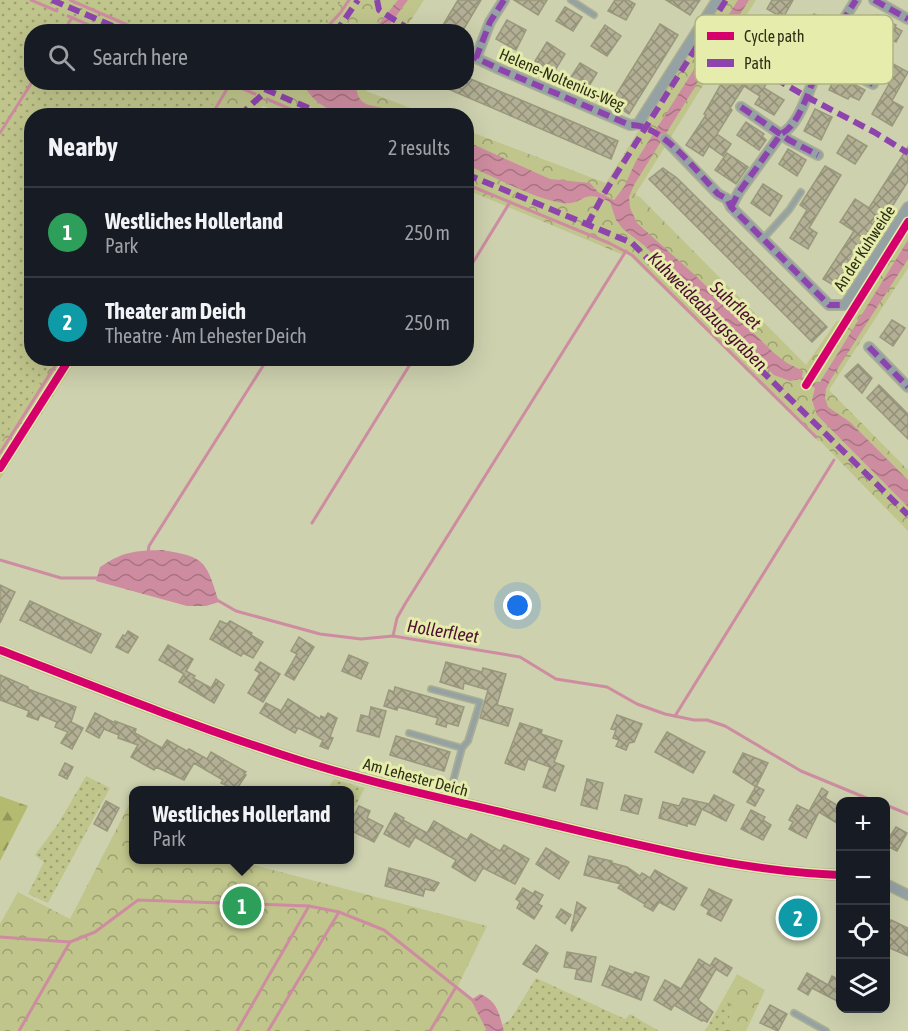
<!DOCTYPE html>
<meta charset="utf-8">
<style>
:root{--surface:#171b24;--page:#20242c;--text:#f1f3f6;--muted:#9ea1a6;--line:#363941;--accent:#7c3aed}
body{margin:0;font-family:"Asap Condensed",sans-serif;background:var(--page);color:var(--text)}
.controls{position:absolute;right:18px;bottom:18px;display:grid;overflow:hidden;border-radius:12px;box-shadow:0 6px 24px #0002}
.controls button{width:54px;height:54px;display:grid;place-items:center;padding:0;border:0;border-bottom:2px solid var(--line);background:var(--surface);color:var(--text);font:30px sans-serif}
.you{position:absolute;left:518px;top:606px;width:21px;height:21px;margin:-15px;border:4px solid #fff;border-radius:50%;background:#1a73e8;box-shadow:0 0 0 9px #1a73e833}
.badge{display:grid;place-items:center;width:39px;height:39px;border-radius:50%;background:var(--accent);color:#fff;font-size:20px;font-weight:700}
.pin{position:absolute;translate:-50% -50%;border:3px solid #fff;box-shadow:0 2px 6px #0006}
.popup{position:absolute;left:129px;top:786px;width:225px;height:78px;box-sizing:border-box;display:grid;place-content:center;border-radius:12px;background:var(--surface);filter:drop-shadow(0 2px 4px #0005);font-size:20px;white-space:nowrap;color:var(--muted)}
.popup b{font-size:22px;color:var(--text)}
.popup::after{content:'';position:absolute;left:50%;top:100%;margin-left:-12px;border:12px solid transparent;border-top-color:var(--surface)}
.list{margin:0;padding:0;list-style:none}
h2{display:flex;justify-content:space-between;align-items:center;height:78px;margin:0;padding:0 24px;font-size:26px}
h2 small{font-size:20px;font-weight:400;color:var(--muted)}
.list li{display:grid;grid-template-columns:39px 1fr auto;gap:18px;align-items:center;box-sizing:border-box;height:90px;padding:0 24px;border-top:2px solid var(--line)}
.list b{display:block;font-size:22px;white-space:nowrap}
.list p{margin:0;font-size:20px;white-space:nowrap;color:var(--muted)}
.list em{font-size:20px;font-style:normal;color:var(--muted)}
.icon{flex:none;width:33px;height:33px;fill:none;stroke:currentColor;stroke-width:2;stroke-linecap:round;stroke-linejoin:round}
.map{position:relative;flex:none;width:908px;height:1031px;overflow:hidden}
.search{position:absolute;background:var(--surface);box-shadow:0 6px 24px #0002;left:24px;top:24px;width:450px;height:66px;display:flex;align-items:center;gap:15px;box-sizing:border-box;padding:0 21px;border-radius:24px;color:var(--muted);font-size:22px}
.panel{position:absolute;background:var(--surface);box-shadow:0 6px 24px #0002;left:24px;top:108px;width:450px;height:258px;border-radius:24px}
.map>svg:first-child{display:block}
</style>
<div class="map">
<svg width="908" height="1031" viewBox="0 0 908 1031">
<defs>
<pattern id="grass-dots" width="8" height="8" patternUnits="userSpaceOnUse" patternTransform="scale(1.5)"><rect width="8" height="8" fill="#c0c58c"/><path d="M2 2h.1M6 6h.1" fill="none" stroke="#9ca071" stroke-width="1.8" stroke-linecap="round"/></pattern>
<pattern id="forest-firs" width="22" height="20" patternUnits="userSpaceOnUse" patternTransform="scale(1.5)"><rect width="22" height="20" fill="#b4ba6f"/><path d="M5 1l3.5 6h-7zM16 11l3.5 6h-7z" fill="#93985a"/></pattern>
<pattern id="park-crowns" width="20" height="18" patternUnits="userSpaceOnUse" patternTransform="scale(1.5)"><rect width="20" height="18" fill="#c0c58c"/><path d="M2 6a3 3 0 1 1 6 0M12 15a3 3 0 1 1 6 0" fill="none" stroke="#9ca071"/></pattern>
<pattern id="water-waves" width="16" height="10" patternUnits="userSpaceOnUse" patternTransform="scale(1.5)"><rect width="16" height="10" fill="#ce8ca0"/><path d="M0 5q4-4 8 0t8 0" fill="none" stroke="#a87381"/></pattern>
<pattern id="building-cross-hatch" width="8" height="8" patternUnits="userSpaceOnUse" patternTransform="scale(1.5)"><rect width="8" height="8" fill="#b2af94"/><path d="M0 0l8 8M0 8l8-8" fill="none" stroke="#918f78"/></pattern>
</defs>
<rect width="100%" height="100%" fill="#cdd1ae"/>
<g fill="url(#grass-dots)">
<polygon points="0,0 342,0 335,10 315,31 32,32 32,82 225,83 207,115 32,116 32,358 55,359 0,444"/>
<polygon points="86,776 110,788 48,903 28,894 44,862 35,855 58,824"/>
<polygon points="334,779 365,788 350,815 350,790 327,790"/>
<polygon points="536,978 625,1019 630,1014 659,1031 504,1031 502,1025 510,1020"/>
<polygon points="722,1001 733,1006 725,1031 705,1031"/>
</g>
<polygon fill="url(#forest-firs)" points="0,796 28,806 0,861"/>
<g fill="url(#park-crowns)">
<polygon points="342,0 424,0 404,31 315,32 335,10"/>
<polygon points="720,0 756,0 635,195 640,197 806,365 836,322 842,319 908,214 908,268 829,390 908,470 908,531 820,441 818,441 628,254 621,254 467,190 466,130 606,183"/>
<polygon points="225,82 371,83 366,91 429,115 287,115 263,106 253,115 207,116"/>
<polygon points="55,359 77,359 0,479 0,444"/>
<polygon points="130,803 134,805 134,860 235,860 487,926 457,988 479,1006 498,1031 0,1031 0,924 18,892 70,919"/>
<polygon points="737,974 765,990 746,1031 725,1031 733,1006 722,1001"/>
</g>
<g fill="url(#water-waves)">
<polygon points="398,0 408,0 385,31 373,31"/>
<path d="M738,0H749L634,185L629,197L630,208L637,223L696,276L774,353L787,363L803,371L802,377L816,384L820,382L908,240V259L831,379L826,389L825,398L828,407L850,422L908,480V507L817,415L812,400L815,388L800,379L790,381L774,375L678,281L645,246L623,229L616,220L610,202C581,187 585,206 562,203C535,199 492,176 467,165L466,141L550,179L590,183L598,192L614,200L624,187L636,161Z"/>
<path d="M307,82L356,83C357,108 369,104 388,109C395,110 401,113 407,115C371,116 326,123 305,87Z"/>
<path d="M162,550C206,557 206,561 219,602L206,606H187L96,581L100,567C124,551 134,551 162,550Z"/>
<path d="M480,994C498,1001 499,1014 504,1031H487L471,1000Z"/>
</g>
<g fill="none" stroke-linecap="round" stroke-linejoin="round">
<g stroke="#ce8ca0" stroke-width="3">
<polyline points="31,0 57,11"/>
<polyline points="70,0 144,32"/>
<polyline points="68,16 105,32"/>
<polyline points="63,32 72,18"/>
<polyline points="323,32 341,12 349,0"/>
<polyline points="227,82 255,94"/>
<polyline points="267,99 306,116"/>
<polyline points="211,116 230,84"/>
<polyline points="0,133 32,82"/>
<polyline points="466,184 609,243 632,255 816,437"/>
<polyline points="466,274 510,202"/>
<polyline points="0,453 60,358"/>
<polyline points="312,523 414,358"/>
<polyline points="148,553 149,546 268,358"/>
<polyline points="0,560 61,578 99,578"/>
<polyline points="217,600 236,611 320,634 361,639 393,636 520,657 556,679 607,687 637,704 665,714 694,720 707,720 725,726 801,771 876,802"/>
<polyline points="393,636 397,618 405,604 626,251"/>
<polyline points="675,716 834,460"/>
<polyline points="886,805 908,814"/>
<polyline points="0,937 70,942 95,932 138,900 309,906 339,912 384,930 475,1002"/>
<polyline points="19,1031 70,942"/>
<polyline points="237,1031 309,906"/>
<polyline points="268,1031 339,912"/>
<polyline points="430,1031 456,987"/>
</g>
</g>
<g fill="url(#building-cross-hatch)" stroke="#99987c" stroke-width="1.5">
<polygon points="458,0 481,0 462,32 454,32 443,25"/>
<polygon points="514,0 547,0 538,15"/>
<polygon points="615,0 628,0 635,4 626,20 608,11"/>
<polygon points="666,0 700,0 690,15"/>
<polygon points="772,0 793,0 783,18 767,9"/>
<polygon points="565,7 582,17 573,31 556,21"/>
<polygon points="814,14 833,24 823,44 804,33"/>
<polygon points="876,15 896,25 895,27 902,31 896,42 868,29"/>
<polygon points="507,20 526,30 516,50 496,39"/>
<polygon points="660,24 678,35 629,114 611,103"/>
<polygon points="605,25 621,36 607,56 591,46"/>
<polygon points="753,25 768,34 770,40 775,42 767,55 743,43"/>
<polygon points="854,35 867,42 857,66 842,57"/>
<polygon points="547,42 565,54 554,72 535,61"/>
<polygon points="792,51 814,62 805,80 783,69"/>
<polygon points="580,63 597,73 586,91 569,80"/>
<polygon points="893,64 908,72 892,101 903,107 892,126 872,114 889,84 884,81"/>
<polygon points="729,68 748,80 730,108 732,110 717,134 731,144 723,156 709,146 703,156 686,145 706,115 704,114 721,84 719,83"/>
<polygon points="752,75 766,84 764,88 784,100 774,115 755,104 760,96 744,86"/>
<polygon points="836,75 865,90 859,100 850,96 848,99 829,90"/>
<polygon points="466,77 618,141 611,159 432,82 466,82"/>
<polygon points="815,109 832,117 821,140 804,131"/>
<polygon points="746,122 764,134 762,136 766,140 759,150 737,135"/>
<polygon points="848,135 867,146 855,164 837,153"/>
<polygon points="908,147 908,181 885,218 881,215 875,222 864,239 867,241 837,287 823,279 854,231 840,222 855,199 869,208"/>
<polygon points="788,149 806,160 797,176 779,164"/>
<polygon points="727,153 748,167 736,184 715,170"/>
<polygon points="825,166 841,175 809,228 817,233 808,249 790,238 807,210 800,205"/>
<polygon points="663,168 677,178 827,327 812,342 649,179"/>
<polygon points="763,184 782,196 770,216 751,203"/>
<polygon points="892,320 905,328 893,346 880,337"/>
<polygon points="858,364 872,378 862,393 845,376"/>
<polygon points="879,385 908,414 908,439 867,398"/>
<polygon points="0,585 15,592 0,623"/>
<polygon points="30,601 101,634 91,653 20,620"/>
<polygon points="220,621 227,624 230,621 252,633 251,635 263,642 253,658 243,653 241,656 210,639"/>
<polygon points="128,631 138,637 128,653 116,647 123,635 125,636"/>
<polygon points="299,637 314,647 294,680 285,675 297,654 291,651"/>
<polygon points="168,645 193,659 186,671 195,676 193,678 211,688 216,679 224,685 214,703 179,682 184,674 159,660"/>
<polygon points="349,655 368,663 361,679 342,671"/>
<polygon points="260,662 280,674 263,702 248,693 260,673 255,670"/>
<polygon points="446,662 482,672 483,668 506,674 497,705 513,709 508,726 480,718 488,690 464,683 463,689 440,682"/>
<polygon points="0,675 28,687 28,689 76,707 71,722 83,728 72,749 61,743 68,732 55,727 57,722 40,715 38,720 27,716 29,711 0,700"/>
<polygon points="395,687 464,707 458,726 447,723 446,727 436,724 438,718 398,707 397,710 384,706 389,690 394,692"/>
<polygon points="288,699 320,719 321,716 325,718 328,713 337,718 330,737 333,738 328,749 320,746 323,740 298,728 295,733 260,713 266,703 281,711"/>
<polygon points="371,707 386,711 379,737 357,731 361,715 369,717"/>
<polygon points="95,713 115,723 115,721 136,729 135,733 162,748 167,740 187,751 189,749 207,759 211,752 246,772 244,774 246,775 236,790 221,783 223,780 194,763 184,780 156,767 154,770 131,757 138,745 118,738 119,735 104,729 99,738 86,731"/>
<polygon points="617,715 642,724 634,742 629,743 626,750 616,746 619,740 613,738 616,730 611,729"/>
<polygon points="520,723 542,730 541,734 562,741 554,762 564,766 555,791 543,787 550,767 528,759 524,770 505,763"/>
<polygon points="667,732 705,752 693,773 655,752"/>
<polygon points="396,736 450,752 444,771 390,755"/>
<polygon points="743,753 768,763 756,787 733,772"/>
<polygon points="65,763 73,767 67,779 59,775"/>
<polygon points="587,779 603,783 597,809 581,805"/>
<polygon points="756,786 764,790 755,806 747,802"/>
<polygon points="822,788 828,792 825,798 840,807 840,825 819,812 806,838 789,829 793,822 789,820 797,805 809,811"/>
<polygon points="625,795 642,799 638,814 621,810"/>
<polygon points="714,795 734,805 726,821 702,809 695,825 687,823 687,826 659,818 663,802 679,806 683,798 709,804"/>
<polygon points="106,801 119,808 107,831 94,824"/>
<polygon points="359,806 370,811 367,818 383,826 374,842 350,830 350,823"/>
<polygon points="751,810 765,817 763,820 771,825 763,840 741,829"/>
<polygon points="395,813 404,818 403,820 427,833 434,821 467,840 471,834 500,851 504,845 529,859 515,884 483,868 475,881 452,867 456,860 415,837 409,847 384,834"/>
<polygon points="896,827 907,833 897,851 885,845 885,832 891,835"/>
<polygon points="546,848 569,862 559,879 536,864"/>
<polygon points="589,856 612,861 612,863 627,867 640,876 642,873 650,878 655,870 687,888 674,910 659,902 653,911 644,906 645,904 618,888 621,884 584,875"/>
<polygon points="389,868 428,879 439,883 434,891 425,889 423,896 385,886"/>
<polygon points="523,888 533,894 535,891 543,895 538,904 542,906 534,919 517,908 520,902 516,899"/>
<polygon points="709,889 732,900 721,921 707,914 709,910 701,905"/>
<polygon points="577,902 586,908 572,931 571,930"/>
<polygon points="798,902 812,910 798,934 784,926"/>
<polygon points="561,909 571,915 565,924 556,917"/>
<polygon points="891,920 908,928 908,956 885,946 885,931"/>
<polygon points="536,945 548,953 537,972 523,964"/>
<polygon points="567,952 596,957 591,982 575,979 577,969 564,967"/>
<polygon points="715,958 732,968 727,976 716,969 698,1000 713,1012 707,1022 703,1020 702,1021 674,1005 671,1010 654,1000 665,980 681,989 699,959 710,966"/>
<polygon points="610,966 633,975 635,972 649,977 641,1000 602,985"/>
<polygon points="807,973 828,985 832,976 840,980 840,994 837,1001 812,988 808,995 798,989"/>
<polygon points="770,1005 787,1014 778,1031 760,1023"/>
</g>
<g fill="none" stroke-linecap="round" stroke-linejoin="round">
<g stroke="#abae92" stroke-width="8">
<g id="service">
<polyline points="571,0 594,15"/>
<polyline points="409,29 416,32"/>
<polyline points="466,53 476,58"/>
<polyline points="763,239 789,210 801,192"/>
<polyline points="431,689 480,702 468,741 462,748 448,800"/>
<polyline points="409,733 462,748"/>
<polyline points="794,1013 826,1031"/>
</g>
</g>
<g stroke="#abae92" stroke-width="12">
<g id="minor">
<polyline points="504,0 490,22 476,58 499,69 630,125 638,124 717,0"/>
<polyline points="874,0 908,19"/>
<polyline points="775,33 873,84"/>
<polyline points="741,107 789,140 818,155"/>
<polyline points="665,139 718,194 727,199 731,207 829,305 845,305 908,207"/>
<path d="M731,207L739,192L781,134C798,126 807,95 814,79C825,52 840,24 856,0"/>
<polyline points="869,347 908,387"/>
<path d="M0,650C93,686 185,723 280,754C364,782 452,800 538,821C638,845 738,871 840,875"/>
<polyline points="886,884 908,895"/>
</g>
</g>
<use href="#service" stroke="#95a2a4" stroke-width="4.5"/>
<use href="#minor" stroke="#95a2a4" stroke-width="9"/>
<g stroke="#8e44ad" stroke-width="6" stroke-dasharray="12 6" stroke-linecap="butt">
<polyline points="52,0 127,32"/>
<polyline points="377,0 379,10 409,29"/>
<path d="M504,0L490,22L476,58L499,69L630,125C661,123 698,173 718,194L727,199L731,207L829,305H845"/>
<polyline points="874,0 908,19"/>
<polyline points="334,32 340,26 358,0"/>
<polyline points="697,33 807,97 874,132 908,153"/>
<polyline points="775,33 873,84"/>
<polyline points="248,82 327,116"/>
<polyline points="741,107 789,140 818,155"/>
<polyline points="239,116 276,82"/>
<polyline points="466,174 632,243 908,515"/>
<path d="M731,207L739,192L781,134C798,126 807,95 814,79C825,52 840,24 856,0"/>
<polyline points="587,225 605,192 726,0"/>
<polyline points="869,347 908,387"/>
</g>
<g stroke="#e6edac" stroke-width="11">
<g id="cycleway">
<polyline points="806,385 908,222"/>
<polyline points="0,468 70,358"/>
<path d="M0,650C93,686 185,723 280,754C364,782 452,800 538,821C638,845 738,871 840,875"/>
</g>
</g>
<use href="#cycleway" stroke="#d6006c" stroke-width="8"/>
</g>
<g text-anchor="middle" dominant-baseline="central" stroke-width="6" stroke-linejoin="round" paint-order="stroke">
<g font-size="16" fill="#2d2f16" stroke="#e6edac">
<text transform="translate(562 79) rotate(23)">Helene-Noltenius-Weg</text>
<text transform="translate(864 248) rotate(-57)">An der Kuhweide</text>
<text transform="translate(416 777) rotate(15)">Am Lehester Deich</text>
</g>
<g font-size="18" font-style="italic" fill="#4c0f2f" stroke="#e6edac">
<text transform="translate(736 305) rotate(43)">Suhrfleet</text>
<text transform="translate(708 311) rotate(45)">Kuhweideabzugsgraben</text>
<text transform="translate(443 631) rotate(9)">Hollerfleet</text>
</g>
</g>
<rect x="695" y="15" width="198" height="69" rx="9" fill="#e6edac" stroke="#aeb47f" stroke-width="1.5"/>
<rect x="707" y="32" width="27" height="8" fill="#d6006c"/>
<rect x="707" y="59" width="27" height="8" fill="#8e44ad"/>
<g font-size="16" fill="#2d2f16">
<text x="744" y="42">Cycle path</text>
<text x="744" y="69">Path</text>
</g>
</svg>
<div class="controls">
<button>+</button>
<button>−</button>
<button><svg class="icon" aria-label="locate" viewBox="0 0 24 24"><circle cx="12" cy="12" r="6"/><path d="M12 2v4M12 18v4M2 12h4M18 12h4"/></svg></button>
<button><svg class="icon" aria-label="layers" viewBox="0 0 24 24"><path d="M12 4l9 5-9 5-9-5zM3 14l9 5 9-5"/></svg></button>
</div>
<div class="you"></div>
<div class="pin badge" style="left:242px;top:906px;background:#2e9e5b">1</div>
<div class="popup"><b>Westliches Hollerland</b>Park</div>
<div class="pin badge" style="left:798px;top:918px;background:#0f9aa8">2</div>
<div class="search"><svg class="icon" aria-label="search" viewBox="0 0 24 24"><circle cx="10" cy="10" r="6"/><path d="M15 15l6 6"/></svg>Search here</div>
<section class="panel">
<h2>Nearby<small>2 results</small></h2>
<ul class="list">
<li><span class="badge" style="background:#2e9e5b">1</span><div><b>Westliches Hollerland</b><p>Park</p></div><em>250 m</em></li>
<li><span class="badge" style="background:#0f9aa8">2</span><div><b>Theater am Deich</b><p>Theatre · Am Lehester Deich</p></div><em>250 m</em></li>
</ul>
</section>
</div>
